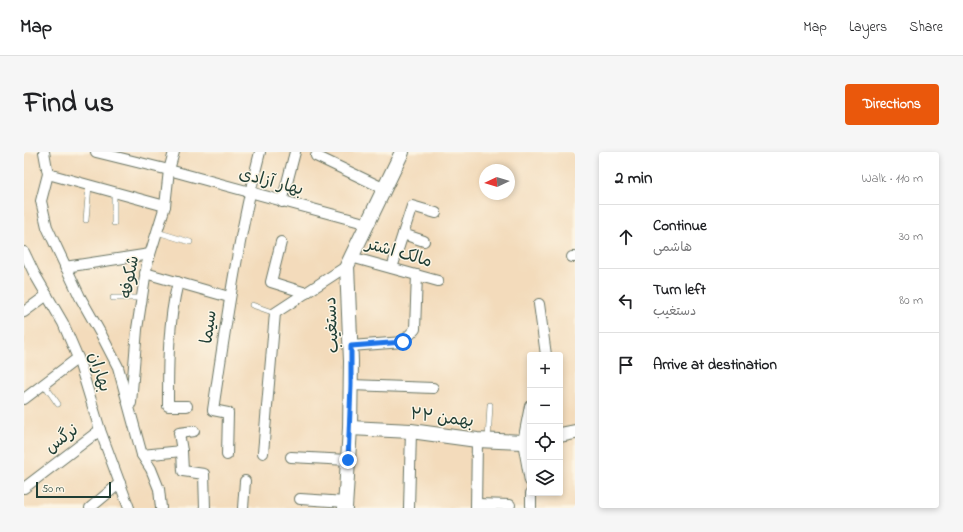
<!DOCTYPE html>
<meta charset="utf-8">
<style>
:root{--surface:#fff;--page:#f6f6f6;--text:#202124;--muted:#757577;--line:#e0e0e0;--accent:#ea580c}
body{margin:0;font-family:"Indie Flower","Playpen Sans Arabic",sans-serif;background:var(--page);color:var(--text)}
.controls{position:absolute;right:12px;bottom:12px;display:grid;overflow:hidden;border-radius:4px;box-shadow:0 2px 6px #0003}
.controls button{width:36px;height:36px;display:grid;place-items:center;padding:0;border:0;border-bottom:1px solid var(--line);background:var(--surface);color:var(--text);font:20px sans-serif}
.compass{position:absolute;left:455px;top:12px;width:36px;height:36px;border-radius:50%;background:var(--surface);box-shadow:0 2px 6px #0003;rotate:266deg}
.scale{position:absolute;left:12px;bottom:10px;width:75px;box-sizing:border-box;padding-left:4px;border:2px solid #1f3d34;border-top:0;font-size:11px;line-height:14px;white-space:nowrap;color:#1f3d34;-webkit-text-stroke:3px #fcf5e5;paint-order:stroke}
.stop{position:absolute;width:12px;height:12px;margin:-9px;border:3px solid #1a73e8;border-radius:50%;background:#fff}
.stop.end{background:#1a73e8;border-color:#fff;box-shadow:0 1px 4px #0008}
.list{margin:0;padding:0;list-style:none}
h2{display:flex;justify-content:space-between;align-items:center;height:52px;margin:0;padding:0 16px;font-size:17px}
h2 small{font-size:13px;font-weight:400;color:var(--muted)}
.list li{display:grid;grid-template-columns:26px 1fr auto;gap:12px;align-items:center;box-sizing:border-box;height:64px;padding:0 16px;border-top:1px solid var(--line)}
.list b{display:block;font-size:15px;white-space:nowrap}
.list p{margin:0;font-size:13px;white-space:nowrap;color:var(--muted)}
.list em{font-size:13px;font-style:normal;color:var(--muted)}
.icon{flex:none;width:22px;height:22px;fill:none;stroke:currentColor;stroke-width:2;stroke-linecap:round;stroke-linejoin:round}
.map{position:relative;flex:none;width:551px;height:356px;overflow:hidden;border-radius:4px}
header{display:flex;align-items:center;gap:24px;box-sizing:border-box;height:56px;padding:0 20px;background:var(--surface);border-bottom:1px solid var(--line)}
header strong{font-size:19px}
nav{display:flex;gap:22px;margin-inline-start:auto;font-size:14px}
.intro{display:flex;align-items:center;justify-content:space-between;box-sizing:border-box;height:96px;padding:0 24px}
h1{margin:0;font-size:28px}
.button{padding:10px 18px;border-radius:4px;background:var(--accent);color:#fff;font-size:14px;font-weight:700}
main{display:flex;gap:24px;padding:0 24px}
aside{flex:1;background:var(--surface);border-radius:4px;box-shadow:0 2px 6px #0003}
.map>svg:first-child{display:block}
</style>
<header>
<strong>Map</strong>
<nav><a>Map</a><a>Layers</a><a>Share</a></nav>
</header>
<div class="intro"><h1>Find us</h1><a class="button">Directions</a></div>
<main>
<div class="map">
<svg width="551" height="356" viewBox="0 0 551 356">
<rect width="100%" height="100%" fill="#fcf5e5"/>
<filter id="ink" filterUnits="userSpaceOnUse"><feTurbulence type="fractalNoise" baseFrequency=".025" numOctaves="2"/><feDisplacementMap in="SourceGraphic" scale="8" xChannelSelector="R" yChannelSelector="G"/><feConvolveMatrix kernelMatrix="1 2 1 2 8 2 1 2 1" color-interpolation-filters="sRGB"/></filter>
<filter id="wash" filterUnits="userSpaceOnUse"><feTurbulence type="fractalNoise" baseFrequency=".012" numOctaves="4" result="noise"/><feDisplacementMap in="SourceGraphic" scale="16" xChannelSelector="R" yChannelSelector="G"/><feGaussianBlur stdDeviation="0.9" result="paint"/><feColorMatrix in="noise" values="0 0 0 0 0 0 0 0 0 0 0 0 0 0 0 0 0 1.4 0 .05"/><feComposite in="paint" operator="in"/></filter>
<g filter="url(#wash)">
<rect width="100%" height="100%" fill="#f3dbbb"/>
</g>
<g filter="url(#ink)">
<g fill="none" stroke-linecap="round" stroke-linejoin="round">
<g stroke="#697463" stroke-width="6">
<g id="lane">
<polyline points="62,68 65,33"/>
<polyline points="90,71 90,40"/>
<polyline points="133,80 166,90"/>
<polyline points="89,146 118,146"/>
<polyline points="228,153 251,161"/>
<polyline points="20,232 34,252"/>
<polyline points="464,288 466,253"/>
</g>
</g>
<g stroke="#697463" stroke-width="12">
<g id="street">
<polyline points="20,0 24,22 17,49 23,75 56,145 78,184 94,215 118,303 127,317 135,337 137,356"/>
<polyline points="72,0 145,18 344,72"/>
<polyline points="292,4 361,37"/>
<polyline points="24,22 141,54"/>
<polyline points="258,50 271,0"/>
<polyline points="379,82 400,89"/>
<polyline points="257,90 247,130 282,141"/>
<polyline points="0,100 10,121 39,171 54,206 76,278 105,356"/>
<polyline points="327,105 414,129"/>
<polyline points="548,105 551,105"/>
<polyline points="41,115 126,102"/>
<polyline points="368,116 388,54 412,61"/>
<polyline points="121,121 205,145"/>
<path d="M154,130C144,170 144,213 144,254H163"/>
<polyline points="515,152 522,203"/>
<polyline points="0,160 23,143"/>
<polyline points="327,194 379,190 391,177 393,123"/>
<polyline points="327,233 409,236"/>
<polyline points="0,247 54,206"/>
<polyline points="107,251 113,177 123,112 141,54 145,18 150,0"/>
<polyline points="506,254 499,290 506,329"/>
<polyline points="170,279 155,281 158,299 159,319 180,322 181,356"/>
<polyline points="239,301 251,161 323,114"/>
<polyline points="118,303 158,299"/>
<path d="M203,303L204,261L189,258C202,171 214,85 236,0"/>
<polyline points="267,305 324,308"/>
<polyline points="0,336 76,278"/>
<polyline points="276,347 322,350"/>
<polyline points="453,352 486,353"/>
<polyline points="66,356 96,331"/>
<polyline points="219,356 221,329"/>
<polyline points="385,356 387,279"/>
<polyline points="452,356 453,288"/>
<polyline points="507,356 507,341"/>
</g>
</g>
<g stroke="#697463" stroke-width="16">
<g id="secondary">
<polyline points="326,276 387,279 453,288 499,290 506,289"/>
<polyline points="536,283 551,280"/>
<polyline points="321,356 326,276 327,209 323,114 378,0"/>
</g>
</g>
<use href="#lane" stroke="#fff" stroke-width="5"/>
<use href="#street" stroke="#fff" stroke-width="10"/>
<use href="#secondary" stroke="#fff" stroke-width="14"/>
</g>
</g>
<g fill="none" stroke-linecap="round" stroke-linejoin="round" filter="url(#ink)">
<polyline stroke="#1a73e8" stroke-width="5" points="324,308 327,233 327,194 379,190"/>
</g>
<g text-anchor="middle" dominant-baseline="central" stroke-width="3" stroke-linejoin="round" paint-order="stroke">
<g font-size="17" fill="#1f3d34" stroke="#fcf5e5">
<text transform="translate(247 30) rotate(15)">بهار آزادی</text>
<text transform="translate(375 101) rotate(16)">مالک اشتر</text>
<text transform="translate(106 125) rotate(-80)">شکوفه</text>
<text transform="translate(308 173) rotate(-93)">دستغیب</text>
<text transform="translate(185 175) rotate(-82)">سیما</text>
<text transform="translate(75 220) rotate(72)">بهاران</text>
<text transform="translate(418 266) rotate(7)">۲۲ بهمن</text>
<text transform="translate(38 287) rotate(-37)">نرگس</text>
</g>
</g>
</svg>
<div class="controls">
<button>+</button>
<button>−</button>
<button><svg class="icon" aria-label="locate" viewBox="0 0 24 24"><circle cx="12" cy="12" r="6"/><path d="M12 2v4M12 18v4M2 12h4M18 12h4"/></svg></button>
<button><svg class="icon" aria-label="layers" viewBox="0 0 24 24"><path d="M12 4l9 5-9 5-9-5zM3 14l9 5 9-5"/></svg></button>
</div>
<svg class="compass" viewBox="-18 -18 36 36"><path d="M0-13l5 13h-10z" fill="#e53935"/><path d="M0 13l5-13h-10z" fill="#757577"/></svg>
<div class="scale">50 m</div>
<div class="stop" style="left:379px;top:190px"></div>
<div class="stop end" style="left:324px;top:308px"></div>
</div>
<aside>
<h2>2 min<small>Walk · 110 m</small></h2>
<ul class="list">
<li><svg class="icon" aria-label="ahead" viewBox="0 0 24 24"><path d="M12 20V5M6 11l6-6 6 6"/></svg><div><b>Continue</b><p>هاشمی</p></div><em>30 m</em></li>
<li><svg class="icon" aria-label="left" viewBox="0 0 24 24"><path d="M17 20v-9H6M10 6l-5 5 5 5"/></svg><div><b>Turn left</b><p>دستغیب</p></div><em>80 m</em></li>
<li><svg class="icon" aria-label="arrive" viewBox="0 0 24 24"><path d="M6 21V4h12l-3 4 3 4H6"/></svg><div><b>Arrive at destination</b></div></li>
</ul>
</aside>
</main>
